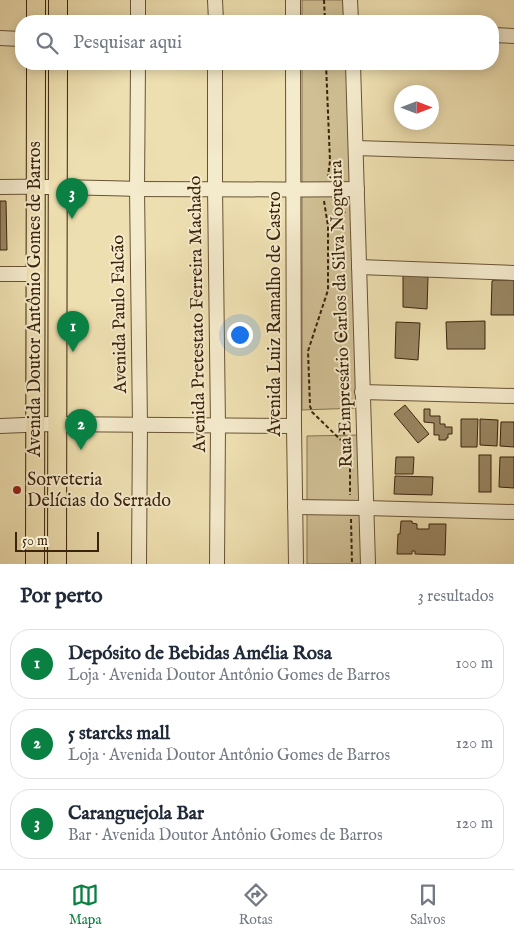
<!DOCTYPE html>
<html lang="pt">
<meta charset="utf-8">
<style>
:root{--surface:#fff;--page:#f2f2f3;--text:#1f2937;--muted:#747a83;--line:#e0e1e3;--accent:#0b8043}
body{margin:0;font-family:"IM FELL English",serif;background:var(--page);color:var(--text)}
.compass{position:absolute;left:394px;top:85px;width:45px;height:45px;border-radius:50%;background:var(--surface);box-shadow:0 2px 12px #0003;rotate:90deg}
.scale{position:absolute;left:15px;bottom:12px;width:84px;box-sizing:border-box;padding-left:5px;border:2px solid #3b240c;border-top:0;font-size:14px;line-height:18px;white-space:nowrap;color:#3b240c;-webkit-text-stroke:4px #f4eacc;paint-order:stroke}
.you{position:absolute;left:239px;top:334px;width:18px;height:18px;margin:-12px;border:4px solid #fff;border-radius:50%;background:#1a73e8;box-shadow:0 0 0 8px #1a73e833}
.badge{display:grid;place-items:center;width:32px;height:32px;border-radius:50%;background:var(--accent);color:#fff;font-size:16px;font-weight:700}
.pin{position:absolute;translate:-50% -41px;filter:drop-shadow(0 1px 2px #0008)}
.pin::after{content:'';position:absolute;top:26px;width:18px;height:15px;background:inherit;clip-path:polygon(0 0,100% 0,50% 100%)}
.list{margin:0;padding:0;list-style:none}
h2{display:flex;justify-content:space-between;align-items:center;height:65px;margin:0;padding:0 20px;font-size:21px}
h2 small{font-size:16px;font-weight:400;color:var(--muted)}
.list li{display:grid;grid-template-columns:32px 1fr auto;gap:15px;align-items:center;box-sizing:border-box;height:70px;margin:0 10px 10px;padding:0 10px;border:1px solid var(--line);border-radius:20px}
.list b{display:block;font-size:19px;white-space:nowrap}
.list p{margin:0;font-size:16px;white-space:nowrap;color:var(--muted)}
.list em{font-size:16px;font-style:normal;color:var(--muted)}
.icon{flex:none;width:28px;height:28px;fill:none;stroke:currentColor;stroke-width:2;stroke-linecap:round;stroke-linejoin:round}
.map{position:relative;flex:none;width:514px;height:564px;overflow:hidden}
.search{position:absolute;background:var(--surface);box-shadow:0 2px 12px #0003;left:15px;right:15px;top:15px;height:55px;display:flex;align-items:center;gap:12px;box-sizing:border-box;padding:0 18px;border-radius:20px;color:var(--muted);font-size:19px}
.sheet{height:305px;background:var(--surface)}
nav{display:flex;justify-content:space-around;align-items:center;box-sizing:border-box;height:70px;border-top:1px solid var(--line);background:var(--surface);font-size:14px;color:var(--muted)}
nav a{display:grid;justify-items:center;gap:2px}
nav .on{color:var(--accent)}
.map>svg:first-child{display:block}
</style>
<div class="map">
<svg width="514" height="564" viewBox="0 0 514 564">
<rect width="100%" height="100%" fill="#eedfb0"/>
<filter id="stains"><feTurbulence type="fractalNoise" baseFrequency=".004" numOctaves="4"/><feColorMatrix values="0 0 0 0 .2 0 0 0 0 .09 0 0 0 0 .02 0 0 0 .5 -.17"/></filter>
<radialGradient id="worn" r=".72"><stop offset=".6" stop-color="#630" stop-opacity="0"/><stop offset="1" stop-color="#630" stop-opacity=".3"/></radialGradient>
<g fill="#d0bf94" stroke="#867250">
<rect x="302" y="0" width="45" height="21"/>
<polygon points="302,64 349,64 358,408 302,410"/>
<polygon points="358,435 361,564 307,564 307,436"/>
</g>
<g fill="#988561" stroke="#3b240c">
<polygon points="0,201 6,201 7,250 0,250"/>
<polygon points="403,275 428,277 427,309 403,307"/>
<polygon points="494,280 514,280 514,315 491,315 492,281"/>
<polygon points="485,321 485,349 447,349 446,322"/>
<polygon points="396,322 420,323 418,360 395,358"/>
<polygon points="405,405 429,434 418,443 394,414"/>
<polygon points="424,409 430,409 430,416 440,416 440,424 445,424 445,427 452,427 452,434 448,434 448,438 446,438 446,440 439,440 439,435 434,435 434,423 424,422"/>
<polygon points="461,419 478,419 477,447 461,447"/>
<polygon points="480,419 498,420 497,446 480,445"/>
<polygon points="501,422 514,422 514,447 500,446"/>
<rect x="479" y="455" width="12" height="37"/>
<polygon points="396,457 414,457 413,474 395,474"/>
<polygon points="500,457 514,457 514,488 499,487"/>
<polygon points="395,476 433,477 432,495 394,494"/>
<polygon points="401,521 412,521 412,523 417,524 417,529 429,529 429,524 446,524 445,555 415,554 415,551 412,551 412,554 397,554 398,534 400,534"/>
</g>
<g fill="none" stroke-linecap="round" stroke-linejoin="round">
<g stroke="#685335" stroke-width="16">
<g id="minor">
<polyline points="215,0 216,21"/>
<polyline points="350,0 351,21"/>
<polyline points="138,21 138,0"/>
<polyline points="293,21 293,0"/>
<polyline points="493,35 514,36"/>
<polyline points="0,38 21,39"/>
<polyline points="138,64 137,189 140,425 139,564"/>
<polyline points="215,64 215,188 218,425 217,564"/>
<polyline points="293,64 294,426 296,564"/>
<polyline points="353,64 368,564"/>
<polyline points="356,148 514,153"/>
<path d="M0,187C46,186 91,188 137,189C210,189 283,190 357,189"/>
<polyline points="359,267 514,273"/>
<polyline points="0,274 36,274"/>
<polyline points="362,392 514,396"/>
<polyline points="0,426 49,424 294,426"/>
<polyline points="295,507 366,508 514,512"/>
</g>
</g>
<g stroke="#3b240c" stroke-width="20">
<g id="major">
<polyline points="36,21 36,0"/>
<polyline points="58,21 58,0"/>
<polyline points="35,564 36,64"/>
<polyline points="57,564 58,64"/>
</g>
</g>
<g stroke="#3b240c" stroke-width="2" stroke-dasharray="4 2.5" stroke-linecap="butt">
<polyline points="324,0 325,21"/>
<polyline points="326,64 330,161 328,176"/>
<polyline points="324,201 328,226 328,290 308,351 310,406 312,412 347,446 350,451"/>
<polyline points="337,201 345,213"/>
<polyline points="347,283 340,297 340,301 344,433 345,437 350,445 350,495"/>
<polyline points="351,519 352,564"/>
</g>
<use href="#minor" stroke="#f4eacc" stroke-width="14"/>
<use href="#major" stroke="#eedfb0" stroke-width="18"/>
</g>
<circle fill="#8f2418" stroke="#f4eacc" stroke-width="2" cx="17" cy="490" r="5"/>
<g text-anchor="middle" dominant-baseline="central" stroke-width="4" stroke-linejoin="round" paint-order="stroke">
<g font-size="18" fill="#3b240c" stroke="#f4eacc">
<text transform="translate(35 299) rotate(-90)">Avenida Doutor Antônio Gomes de Barros</text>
<text transform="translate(120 314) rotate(-91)">Avenida Paulo Falcão</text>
<text transform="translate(198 314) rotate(-91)">Avenida Pretestato Ferreira Machado</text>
<text transform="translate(275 314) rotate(-90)">Avenida Luiz Ramalho de Castro</text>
<text transform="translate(342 314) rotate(-92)">Rua Empresário Carlos da Silva Nogueira</text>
</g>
<g font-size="18" fill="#3b240c" stroke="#f4eacc" text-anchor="start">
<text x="27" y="480">Sorveteria<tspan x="27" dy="21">Delícias do Serrado</tspan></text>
</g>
</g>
<rect width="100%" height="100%" filter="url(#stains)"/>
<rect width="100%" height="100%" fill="url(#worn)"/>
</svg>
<svg class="compass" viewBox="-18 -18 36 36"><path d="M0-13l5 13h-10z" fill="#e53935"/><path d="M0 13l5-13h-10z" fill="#747a83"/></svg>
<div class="scale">50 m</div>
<div class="you"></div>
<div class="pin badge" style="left:73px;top:352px">1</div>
<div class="pin badge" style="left:81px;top:450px">2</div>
<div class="pin badge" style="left:72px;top:219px">3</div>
<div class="search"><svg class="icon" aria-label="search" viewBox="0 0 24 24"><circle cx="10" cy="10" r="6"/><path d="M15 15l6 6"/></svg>Pesquisar aqui</div>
</div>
<section class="sheet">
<h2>Por perto<small>3 resultados</small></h2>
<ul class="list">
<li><span class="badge">1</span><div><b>Depósito de Bebidas Amélia Rosa</b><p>Loja · Avenida Doutor Antônio Gomes de Barros</p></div><em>100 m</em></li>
<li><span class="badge">2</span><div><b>5 starcks mall</b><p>Loja · Avenida Doutor Antônio Gomes de Barros</p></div><em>120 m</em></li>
<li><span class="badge">3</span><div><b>Caranguejola Bar</b><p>Bar · Avenida Doutor Antônio Gomes de Barros</p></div><em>120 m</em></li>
</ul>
</section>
<nav>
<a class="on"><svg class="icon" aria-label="map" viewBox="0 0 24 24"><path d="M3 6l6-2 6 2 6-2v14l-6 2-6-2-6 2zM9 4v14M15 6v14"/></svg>Mapa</a>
<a><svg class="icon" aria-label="directions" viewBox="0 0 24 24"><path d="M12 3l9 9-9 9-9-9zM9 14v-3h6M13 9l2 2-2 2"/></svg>Rotas</a>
<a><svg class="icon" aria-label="saved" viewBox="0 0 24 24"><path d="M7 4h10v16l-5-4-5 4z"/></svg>Salvos</a>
</nav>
